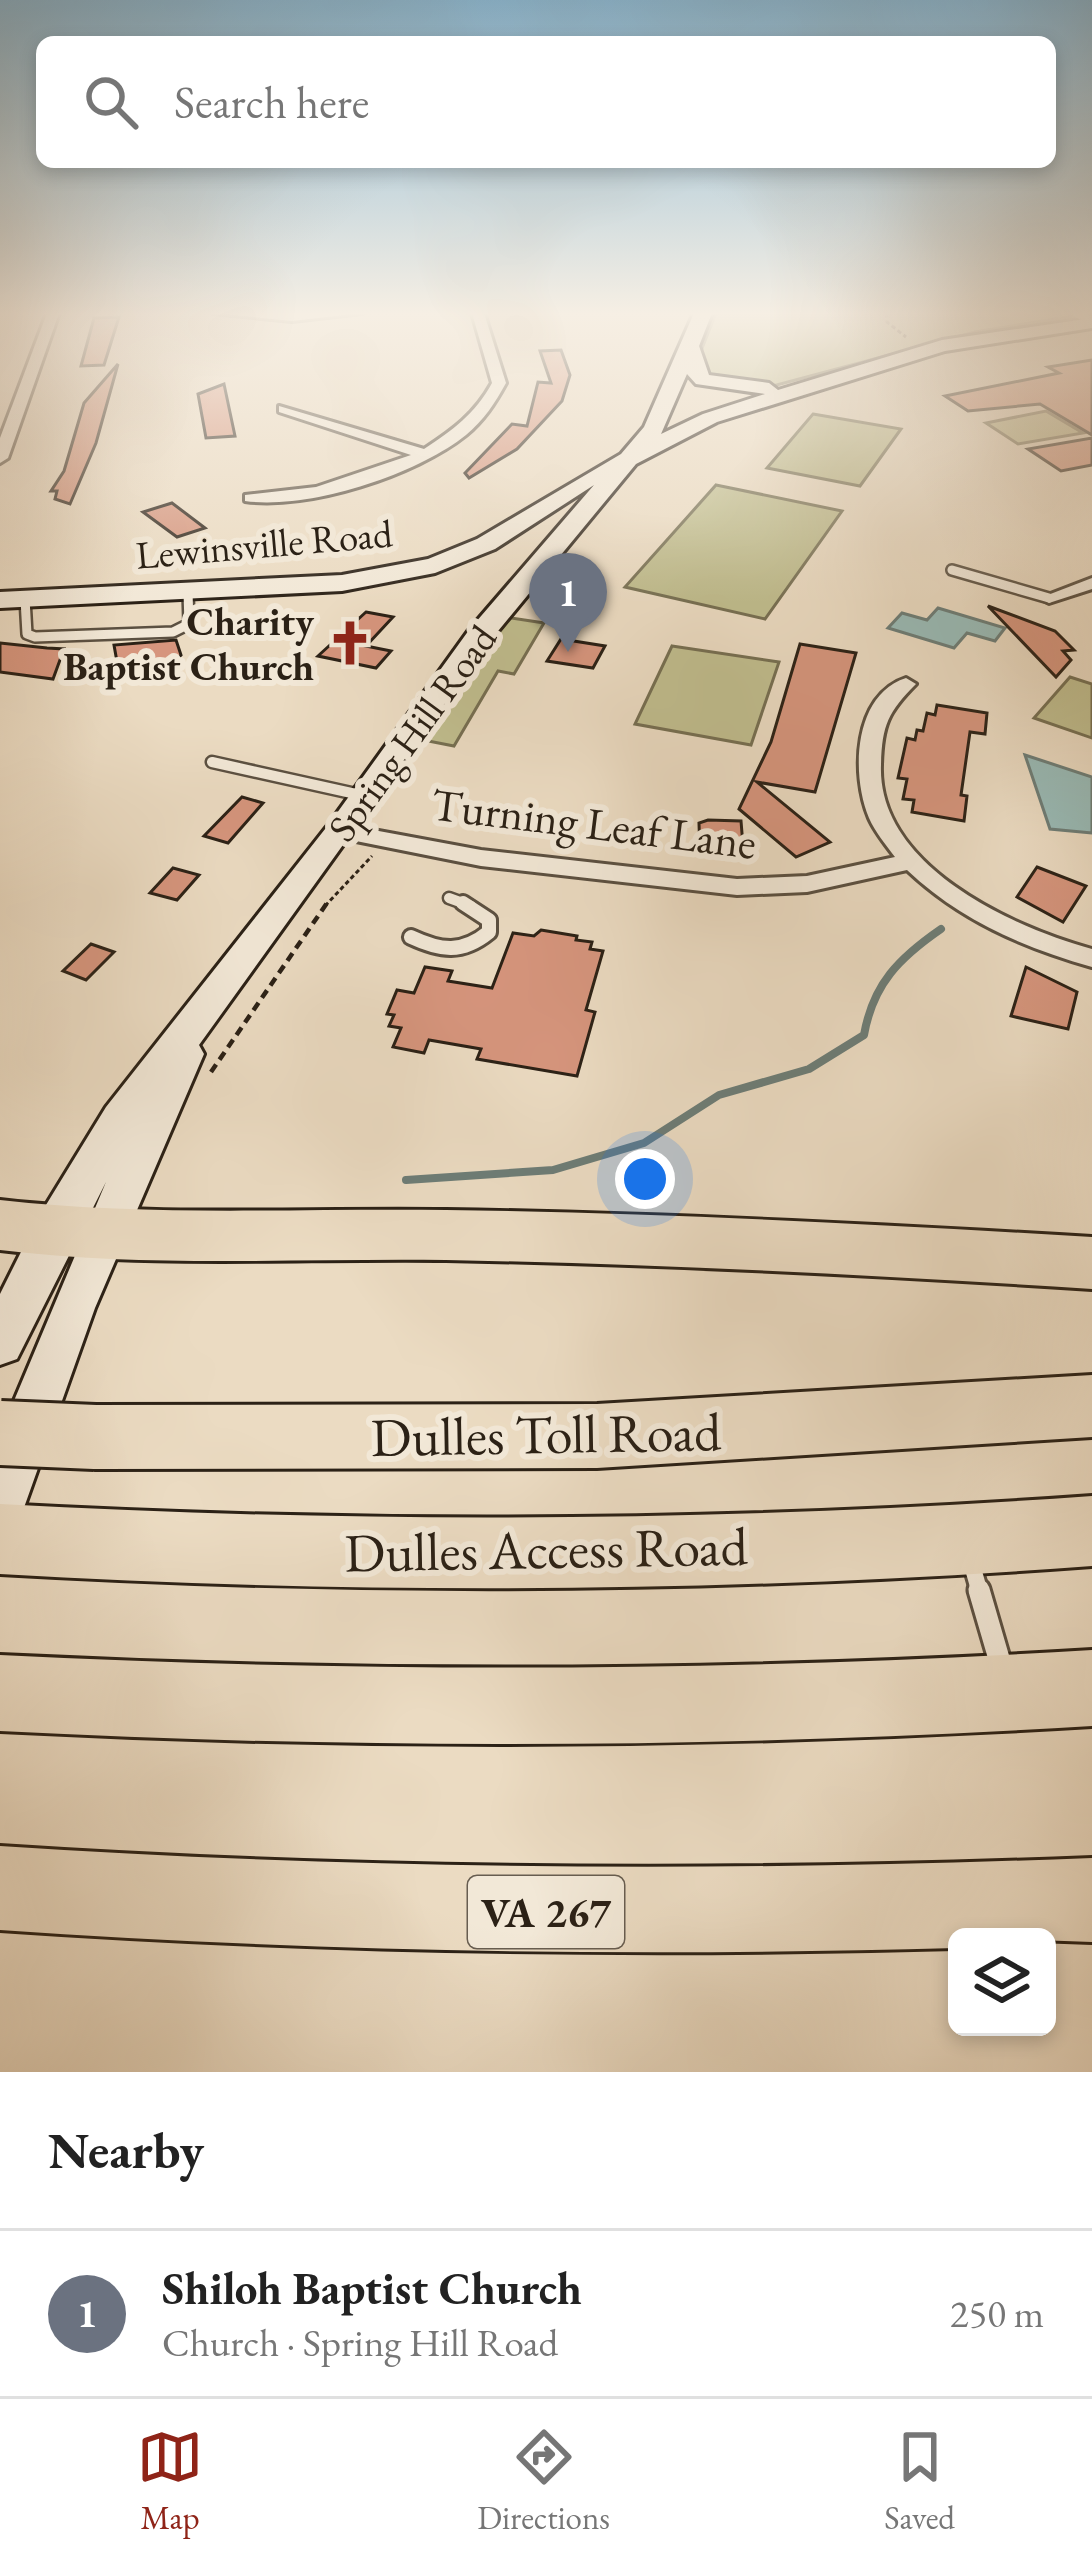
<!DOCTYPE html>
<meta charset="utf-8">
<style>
:root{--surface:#fff;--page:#f6f6f6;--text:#222;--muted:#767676;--line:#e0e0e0;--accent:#8f2418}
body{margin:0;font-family:"EB Garamond",serif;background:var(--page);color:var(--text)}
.controls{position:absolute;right:36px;bottom:36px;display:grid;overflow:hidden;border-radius:18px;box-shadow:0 6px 18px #0003}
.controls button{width:108px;height:108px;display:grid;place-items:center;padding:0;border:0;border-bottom:3px solid var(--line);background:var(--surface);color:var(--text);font:60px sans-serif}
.you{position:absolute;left:645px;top:1179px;width:42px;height:42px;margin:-30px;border:9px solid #fff;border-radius:50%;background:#1a73e8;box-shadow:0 0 0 18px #1a73e833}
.badge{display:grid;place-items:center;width:78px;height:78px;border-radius:50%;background:var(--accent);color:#fff;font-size:39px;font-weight:700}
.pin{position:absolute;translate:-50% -99px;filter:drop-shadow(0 3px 6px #0008)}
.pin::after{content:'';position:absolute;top:63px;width:42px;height:36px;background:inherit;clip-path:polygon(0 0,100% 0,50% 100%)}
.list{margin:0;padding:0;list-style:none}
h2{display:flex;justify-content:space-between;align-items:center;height:156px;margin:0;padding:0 48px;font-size:51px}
h2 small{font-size:39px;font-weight:400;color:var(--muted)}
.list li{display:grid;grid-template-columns:78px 1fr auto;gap:36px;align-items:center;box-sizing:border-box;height:168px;padding:0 48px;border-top:3px solid var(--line)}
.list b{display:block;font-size:45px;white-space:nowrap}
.list p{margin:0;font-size:39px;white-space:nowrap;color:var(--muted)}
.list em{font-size:39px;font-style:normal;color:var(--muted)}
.icon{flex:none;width:66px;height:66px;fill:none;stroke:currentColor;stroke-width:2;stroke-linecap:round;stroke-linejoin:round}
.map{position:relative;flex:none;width:1092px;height:2072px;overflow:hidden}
.search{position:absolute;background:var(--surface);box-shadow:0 6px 18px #0003;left:36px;right:36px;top:36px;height:132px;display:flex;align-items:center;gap:30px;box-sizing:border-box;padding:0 42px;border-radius:18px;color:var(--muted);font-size:45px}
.sheet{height:324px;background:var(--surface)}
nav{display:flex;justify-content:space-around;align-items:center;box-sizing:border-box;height:168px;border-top:3px solid var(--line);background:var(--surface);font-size:33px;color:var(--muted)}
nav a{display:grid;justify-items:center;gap:6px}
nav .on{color:var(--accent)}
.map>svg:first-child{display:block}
</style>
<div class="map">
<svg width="1092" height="2072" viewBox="0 0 1092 2072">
<rect width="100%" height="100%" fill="#ebdbc2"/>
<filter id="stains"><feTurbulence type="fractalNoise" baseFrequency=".00167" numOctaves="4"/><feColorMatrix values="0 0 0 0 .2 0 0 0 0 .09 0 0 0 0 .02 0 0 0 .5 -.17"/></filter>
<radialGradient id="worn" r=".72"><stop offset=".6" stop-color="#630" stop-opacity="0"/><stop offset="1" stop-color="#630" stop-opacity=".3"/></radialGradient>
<g fill="#c0bd8e" stroke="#766f52" stroke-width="3">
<polygon points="716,313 1092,313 975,332 773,386 720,384 695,366"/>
<polygon points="1046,411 1083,433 1018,444 986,423"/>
<polygon points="813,414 901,429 860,486 767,468"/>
<polygon points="716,485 842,511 765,619 625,587"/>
<polygon points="504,617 544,623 514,674 498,671 454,746 423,740"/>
<polygon points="672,646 779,662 751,745 635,724"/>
<polygon points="1070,677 1092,684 1092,738 1034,718"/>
</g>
<g fill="#99bbb7" stroke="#6d7d77" stroke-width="3">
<polygon points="938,608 1005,628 995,641 967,633 954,648 888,628 902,613 927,620"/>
<polygon points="1025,755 1092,777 1092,833 1050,829"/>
</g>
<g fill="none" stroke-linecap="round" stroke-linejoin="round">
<path stroke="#6d7d77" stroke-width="8" d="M406,1180L553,1170L644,1143L719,1095L809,1069L864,1035C873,984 899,958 941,929"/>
</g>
<g fill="#d6957d" stroke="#2b2116" stroke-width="3">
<polygon points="119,317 104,365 81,366 94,318"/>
<polygon points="561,350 570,375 562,401 517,449 469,478 465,473 512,424 527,426 538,382 551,383 540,351"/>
<polygon points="1092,360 1092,435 1040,404 968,411 945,396 1059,373 1048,367"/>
<polygon points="118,364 96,443 70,504 55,499 57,491 51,491 64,471 84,403"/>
<polygon points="224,384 235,436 206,438 198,394"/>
<polygon points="1092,438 1092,465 1061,471 1028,449"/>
<polygon points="172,503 205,528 177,537 143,512"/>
<polygon points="988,606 1055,631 1074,650 1063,651 1071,660 1056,677"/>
<polygon points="366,612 393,617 366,646 391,651 376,668 318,656"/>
<polygon points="561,639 605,646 593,668 547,661"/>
<polygon points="176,640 181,655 169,666 119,673 114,645"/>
<polygon points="0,643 47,648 64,649 53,679 0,672"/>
<polygon points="800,644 856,653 815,792 757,782 830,842 796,857 739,809 771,742"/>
<polygon points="937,705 987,713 985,734 970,732 961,795 967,796 964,821 912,812 914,800 903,799 907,779 898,778 907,738 915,740 917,730 923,731 927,713 935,715"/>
<polygon points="242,797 263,803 228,843 204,836"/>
<polygon points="708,820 741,821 744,858 700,854 699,823"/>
<polygon points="1037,867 1086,886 1063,922 1017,897"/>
<polygon points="173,868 199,875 177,900 150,893"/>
<polygon points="541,930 577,936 576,940 592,942 590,949 603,951 586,1010 595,1012 577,1076 477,1059 481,1049 429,1040 424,1053 393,1047 401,1028 389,1026 394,1015 387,1014 397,990 414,993 425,967 452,971 448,981 492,988 513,933 534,936"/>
<polygon points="91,944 114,952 86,980 63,971"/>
<polygon points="1026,967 1077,992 1068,1029 1011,1016"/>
</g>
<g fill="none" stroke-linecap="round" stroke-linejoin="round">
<g stroke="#5b5041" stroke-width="10">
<polyline id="service-far5" points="1076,313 1092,321"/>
</g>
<g stroke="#5b5041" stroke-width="14">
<g id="service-far4">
<polyline points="952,570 1049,598"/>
<polyline points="25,599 27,634 35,637 173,632 189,624 188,592"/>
</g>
</g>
<g stroke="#5b5041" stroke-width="15">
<g id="service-far3">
<polyline points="212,762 365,796"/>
<polyline points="449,898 471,906"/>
</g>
</g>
<g stroke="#5b5041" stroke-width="20">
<path id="service-far2" d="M411,937C441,951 462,954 489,932V920L463,903"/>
</g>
<g stroke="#5b5041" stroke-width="22">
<polyline id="service-far1" points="970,1558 980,1593"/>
</g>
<g stroke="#5b5041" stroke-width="27">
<polyline id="service" points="979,1590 1002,1669"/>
</g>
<g stroke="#5b5041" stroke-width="6">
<g id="minor">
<polygon points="47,313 59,313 8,458 0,463 0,438"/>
<polygon points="213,313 362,313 292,321"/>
<path d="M472,313H484L506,383C495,403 484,420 466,435C416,475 309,510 245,501V495L316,487L411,455L279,412V406L424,449C453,430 475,414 492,383Z"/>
<polygon points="1092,578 1092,589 1049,603 1040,598"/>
<path d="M906,678L916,684C888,712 882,725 881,765C877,865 1011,927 1092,949V967C1022,947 960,920 907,870L807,892L737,895L481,866L341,838L330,831L341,824L481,850L737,879L807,876L895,857C886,845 875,832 869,818C851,775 853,695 906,678Z"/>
</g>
</g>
<g stroke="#2b2116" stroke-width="6">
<path id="secondary" d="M694,313H712L699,346L709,375L769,383L778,390L942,340L1092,318V328L945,351L717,422L636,464L489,642L199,1045L204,1054L95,1308L26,1502L19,1521L0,1528V1434L106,1182L17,1359L0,1365V1294L38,1218L106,1107L329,824L469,630L594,485L495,549L435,573L342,591L0,608V592L342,575L428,559L477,539L621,454L644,427ZM687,374L696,384L765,394L703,414L661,434Z"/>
</g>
<g stroke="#2b2116" stroke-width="6">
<g id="motorway">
<path d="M0,1200C148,1217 297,1208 446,1210C662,1213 876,1224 1092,1237V1289C876,1275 662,1264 446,1260C297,1258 148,1268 0,1250Z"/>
<polygon points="1092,1375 1092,1437 597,1468 95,1469 72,1460 62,1437 72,1414 95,1405 597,1404"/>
<path d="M1092,1496V1566C728,1593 365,1595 0,1574V1504C365,1524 728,1522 1092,1496Z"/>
<path d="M1092,1650V1726C728,1748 365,1750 0,1731V1655C365,1673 728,1672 1092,1650Z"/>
<path d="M0,1846C364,1870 727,1872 1092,1858V1942L957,1937L956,1948C636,1957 319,1952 0,1930Z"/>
</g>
</g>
<g stroke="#2b2116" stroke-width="3" stroke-dasharray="4.5 3" stroke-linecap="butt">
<polyline points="886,313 887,322 906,337"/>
<polyline points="325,906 372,856"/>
</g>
<polyline stroke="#2b2116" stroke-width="4.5" stroke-dasharray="9 6" stroke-linecap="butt" points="211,1072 327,903"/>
<use href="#service-far5" stroke="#f2e8d7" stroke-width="8"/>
<use href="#service-far4" stroke="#f2e8d7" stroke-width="9"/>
<use href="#service-far3" stroke="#f2e8d7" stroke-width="10"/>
<use href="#service-far2" stroke="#f2e8d7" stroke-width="14"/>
<use href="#service-far1" stroke="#f2e8d7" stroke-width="16"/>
<use href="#service" stroke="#f2e8d7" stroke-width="21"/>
<use href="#minor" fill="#f2e8d7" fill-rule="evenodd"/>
<use href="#secondary" fill="#f2e8d7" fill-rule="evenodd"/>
<use href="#motorway" fill="#ebdbc2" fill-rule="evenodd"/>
<g stroke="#2b2116" stroke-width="70" stroke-linecap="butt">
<polyline id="motorway-bridge" points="0,1433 95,1437"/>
</g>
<use href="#motorway-bridge" stroke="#ebdbc2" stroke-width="64"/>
</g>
<linearGradient id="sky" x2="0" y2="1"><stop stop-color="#88b7d4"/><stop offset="0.52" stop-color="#f6efe4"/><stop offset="1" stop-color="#f6efe4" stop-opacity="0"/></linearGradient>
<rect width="1092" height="603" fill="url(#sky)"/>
<defs>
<g id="church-bare" transform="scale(3.6)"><path d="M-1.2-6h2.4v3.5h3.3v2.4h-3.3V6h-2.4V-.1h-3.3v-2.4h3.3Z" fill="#8f2418" stroke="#f2e8d7" stroke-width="2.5" paint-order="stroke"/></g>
</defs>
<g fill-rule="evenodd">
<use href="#church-bare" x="350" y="643"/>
</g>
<g text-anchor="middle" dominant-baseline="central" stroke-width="12" stroke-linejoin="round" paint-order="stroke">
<g font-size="39" fill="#2b2116" stroke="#f2e8d7">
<text transform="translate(264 544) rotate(-5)">Lewinsville Road</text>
<text transform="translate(412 733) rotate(-54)">Spring Hill Road</text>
</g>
<g font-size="39" font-weight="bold" fill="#2b2116" stroke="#f2e8d7" text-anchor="end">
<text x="314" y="621">Charity<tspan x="314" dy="45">Baptist Church</tspan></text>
</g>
<rect fill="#f2e8d7" stroke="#675d50" stroke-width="3" x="468" y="1876" width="156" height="72" rx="9"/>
<g font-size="42" font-weight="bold" fill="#2b2116">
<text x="546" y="1912">VA 267</text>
</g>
<g font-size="45" fill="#2b2116" stroke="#f2e8d7">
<text transform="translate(594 823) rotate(7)">Turning Leaf Lane</text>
</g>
<g font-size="54" fill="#2b2116" stroke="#f2e8d7">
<text transform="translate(546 1434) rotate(-1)">Dulles Toll Road</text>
<text transform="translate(546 1549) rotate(-1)">Dulles Access Road</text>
</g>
</g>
<rect width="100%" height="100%" filter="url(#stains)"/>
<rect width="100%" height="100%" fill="url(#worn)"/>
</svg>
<div class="controls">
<button><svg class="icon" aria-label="layers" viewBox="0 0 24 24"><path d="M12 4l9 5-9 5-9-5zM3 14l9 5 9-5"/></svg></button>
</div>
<div class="you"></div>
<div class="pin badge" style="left:568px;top:652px;background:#6b7280">1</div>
<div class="search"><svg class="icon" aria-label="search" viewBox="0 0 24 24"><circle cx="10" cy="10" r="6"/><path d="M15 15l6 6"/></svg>Search here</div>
</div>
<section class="sheet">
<h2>Nearby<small></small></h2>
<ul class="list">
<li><span class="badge" style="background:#6b7280">1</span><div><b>Shiloh Baptist Church</b><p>Church · Spring Hill Road</p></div><em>250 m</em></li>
</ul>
</section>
<nav>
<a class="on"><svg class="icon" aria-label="map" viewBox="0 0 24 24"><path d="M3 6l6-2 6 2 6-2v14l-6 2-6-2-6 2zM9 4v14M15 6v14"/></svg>Map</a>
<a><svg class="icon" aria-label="directions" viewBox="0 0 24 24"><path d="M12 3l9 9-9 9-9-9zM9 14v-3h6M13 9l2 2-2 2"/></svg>Directions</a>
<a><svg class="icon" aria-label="saved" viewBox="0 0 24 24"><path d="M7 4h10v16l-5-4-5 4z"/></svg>Saved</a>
</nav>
